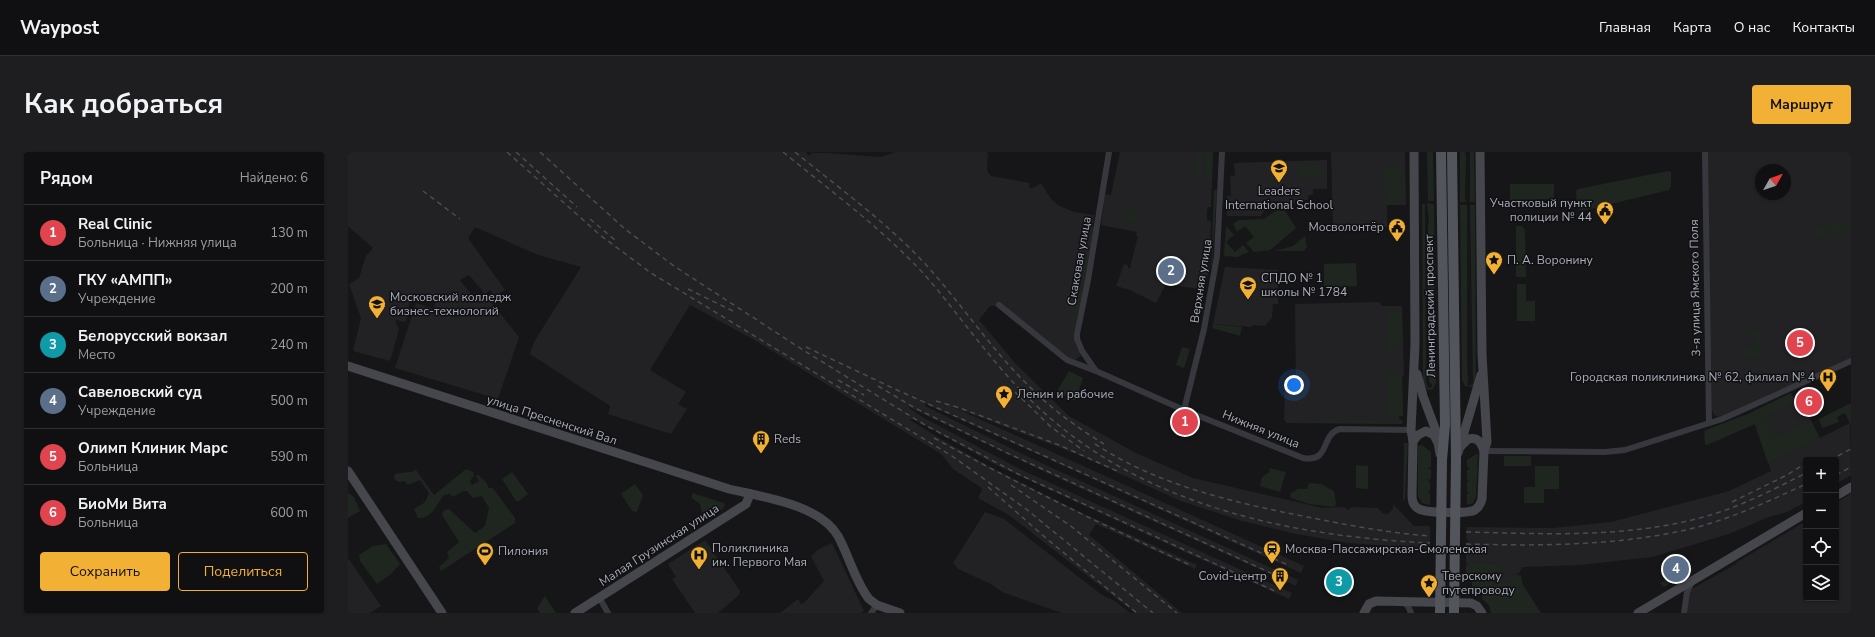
<!DOCTYPE html>
<html lang="ru">
<meta charset="utf-8">
<style>
:root{--surface:#101012;--page:#1e1e20;--text:#f1f3f6;--muted:#9c9d9f;--line:#303032;--accent:#f2b134}
body{margin:0;font-family:"Nunito Sans",sans-serif;background:var(--page);color:var(--text)}
.controls{position:absolute;right:12px;bottom:12px;display:grid;overflow:hidden;border-radius:4px;box-shadow:0 1px 3px #0004}
.controls button{width:36px;height:36px;display:grid;place-items:center;padding:0;border:0;border-bottom:1px solid var(--line);background:var(--surface);color:var(--text);font:20px sans-serif}
.compass{position:absolute;left:1407px;top:12px;width:36px;height:36px;border-radius:50%;background:var(--surface);box-shadow:0 1px 3px #0004;rotate:50deg}
.you{position:absolute;left:946px;top:233px;width:14px;height:14px;margin:-10px;border:3px solid #fff;border-radius:50%;background:#1a73e8;box-shadow:0 0 0 6px #1a73e833}
.badge{display:grid;place-items:center;width:26px;height:26px;border-radius:50%;background:var(--accent);color:#fff;font-size:13px;font-weight:700}
.pin{position:absolute;translate:-50% -50%;border:2px solid #fff;box-shadow:0 1px 4px #0006}
.list{margin:0;padding:0;list-style:none}
h2{display:flex;justify-content:space-between;align-items:center;height:52px;margin:0;padding:0 16px;font-size:17px}
h2 small{font-size:13px;font-weight:400;color:var(--muted)}
.list li{display:grid;grid-template-columns:26px 1fr auto;gap:12px;align-items:center;box-sizing:border-box;height:56px;padding:0 16px;border-top:1px solid var(--line)}
.list b{display:block;font-size:15px;white-space:nowrap}
.list p{margin:0;font-size:13px;white-space:nowrap;color:var(--muted)}
.list em{font-size:13px;font-style:normal;color:var(--muted)}
.actions{display:flex;gap:8px;padding:12px 16px}
.actions a{flex:1;padding:9px 0;border:1px solid var(--accent);border-radius:4px;text-align:center;font-size:14px;color:var(--accent)}
.actions .main{background:var(--accent);color:#111}
.icon{flex:none;width:22px;height:22px;fill:none;stroke:currentColor;stroke-width:2;stroke-linecap:round;stroke-linejoin:round}
.map{position:relative;flex:none;width:1503px;height:461px;overflow:hidden;border-radius:4px}
header{display:flex;align-items:center;gap:24px;box-sizing:border-box;height:56px;padding:0 20px;background:var(--surface);border-bottom:1px solid var(--line)}
header strong{font-size:19px}
nav{display:flex;gap:22px;margin-inline-start:auto;font-size:14px}
.intro{display:flex;align-items:center;justify-content:space-between;box-sizing:border-box;height:96px;padding:0 24px}
h1{margin:0;font-size:28px}
.button{padding:10px 18px;border-radius:4px;background:var(--accent);color:#111;font-size:14px;font-weight:700}
main{display:flex;gap:24px;padding:0 24px}
aside{flex:1;background:var(--surface);border-radius:4px;box-shadow:0 1px 3px #0004}
.map>svg:first-child{display:block}
</style>
<header>
<strong>Waypost</strong>
<nav><a>Главная</a><a>Карта</a><a>О нас</a><a>Контакты</a></nav>
</header>
<div class="intro"><h1>Как добраться</h1><a class="button">Маршрут</a></div>
<main>
<aside>
<h2>Рядом<small>Найдено: 6</small></h2>
<ul class="list">
<li><span class="badge" style="background:#e0444e">1</span><div><b>Real Clinic</b><p>Больница · Нижняя улица</p></div><em>130 m</em></li>
<li><span class="badge" style="background:#5c6f8a">2</span><div><b>ГКУ «АМПП»</b><p>Учреждение</p></div><em>200 m</em></li>
<li><span class="badge" style="background:#0f9aa8">3</span><div><b>Белорусский вокзал</b><p>Место</p></div><em>240 m</em></li>
<li><span class="badge" style="background:#5c6f8a">4</span><div><b>Савеловский cуд</b><p>Учреждение</p></div><em>500 m</em></li>
<li><span class="badge" style="background:#e0444e">5</span><div><b>Олимп Клиник Марс</b><p>Больница</p></div><em>590 m</em></li>
<li><span class="badge" style="background:#e0444e">6</span><div><b>БиоМи Вита</b><p>Больница</p></div><em>600 m</em></li>
</ul>
<div class="actions"><a class="main">Сохранить</a><a>Поделиться</a></div>
</aside>
<div class="map">
<svg width="1503" height="461" viewBox="0 0 1503 461">
<rect width="100%" height="100%" fill="#161618"/>
<g fill="#222225" fill-rule="evenodd">
<polygon points="0,0 458,0 461,4 464,1 479,1 532,5 548,0 638,0 640,2 639,19 643,24 682,31 681,36 685,36 693,31 703,47 710,53 726,60 746,63 743,99 726,181 728,194 733,204 721,212 650,154 642,154 631,168 668,212 721,264 788,301 845,326 975,356 995,355 1001,358 1003,355 1030,356 1034,361 1040,362 1045,357 1045,352 1066,374 1082,374 1082,397 1000,391 948,382 894,369 833,349 726,301 605,255 956,414 953,421 578,252 577,254 687,308 950,428 948,434 699,321 561,255 561,256 578,267 674,318 944,441 941,447 839,401 648,313 565,267 561,267 584,282 646,317 732,360 849,413 847,417 748,372 741,383 834,461 787,461 661,363 630,346 634,338 632,335 605,317 593,302 408,189 342,153 302,218 338,240 330,252 339,257 323,282 260,262 262,254 182,202 186,190 233,115 190,103 127,75 120,86 157,138 147,145 142,138 137,142 121,123 112,128 129,150 139,145 171,185 150,247 47,216 68,151 85,157 88,149 80,144 66,142 61,153 58,170 47,168 51,178 42,209 5,199 13,166 1,132 11,126 18,104 25,96 0,74"/>
<polygon points="772,0 865,0 863,55 860,55 859,60 859,68 863,69 861,119 858,129 854,128 851,137 818,132 808,151 782,138 768,134 776,112 780,113 780,116 782,116 790,84 788,84 789,80 753,73 757,42 763,43"/>
<polygon points="983,0 1057,0 1058,53 1039,53 1039,75 985,75"/>
<path d="M1359,0H1503V206L1371,265L1366,263L1364,258ZM1413,18H1437V42H1413Z"/>
<polygon points="979,8 979,37 965,37 965,42 960,44 960,48 947,48 947,51 921,51 913,64 879,64 879,44 883,44 882,24 887,24 886,11"/>
<polygon points="877,115 930,118 930,152 925,152 924,166 917,174 904,173 903,175 865,172"/>
<polygon points="1032,150 1033,154 1054,154 1056,223 1054,225 1055,264 1051,264 1051,267 1055,269 1054,272 939,271 936,268 937,233 948,233 947,152"/>
<polygon points="1443,241 1447,248 1452,246 1472,286 1502,271 1503,323 1488,332 1488,308 1458,308 1458,350 1439,360 1421,365 1381,382 1304,405 1232,413 1175,415 1170,422 1165,421 1162,430 1151,429 1154,412 1123,410 1120,413 1118,411 1118,390 1121,389 1118,387 1119,375 1205,376 1263,370 1381,339 1423,319 1403,261"/>
<polygon points="1503,341 1503,461 1338,461 1342,438 1388,412 1389,410 1458,369 1458,446 1488,446 1488,351"/>
<polygon points="637,360 656,367 754,443 767,449 782,461 714,461 654,440 643,432 610,417 605,411"/>
<polygon points="357,388 392,439 391,443 370,461 347,461 324,427 328,425 320,412"/>
<polygon points="484,391 516,459 513,461 432,461 450,447 453,452 456,451 476,429 463,404 471,397"/>
<polygon points="0,406 33,454 22,461 0,461"/>
</g>
<g fill="#1e261f">
<polygon points="847,0 854,0 853,26 851,30 846,31"/>
<polygon points="858,0 865,0 864,29 857,28"/>
<polygon points="1079,0 1085,0 1086,49 1080,49"/>
<polygon points="1112,0 1117,0 1118,4 1117,47 1119,50 1112,50"/>
<polygon points="1122,0 1126,0 1127,50 1122,50"/>
<polygon points="973,13 973,26 950,26 950,14"/>
<polygon points="1035,17 1053,17 1054,52 1038,52"/>
<polygon points="1320,19 1323,20 1323,35 1321,38 1234,59 1229,56 1228,39 1230,37"/>
<polygon points="1162,32 1206,32 1206,47 1162,48"/>
<polygon points="866,38 869,38 864,115 863,114"/>
<polygon points="1079,51 1086,52 1088,231 1085,237 1081,238 1077,236 1075,230 1074,52 1077,52 1078,230 1080,236 1084,235 1084,232 1081,230 1082,200 1081,200 1082,153 1080,153 1080,113 1082,113 1082,107 1080,107 1080,72 1081,71"/>
<polygon points="1112,53 1119,53 1119,208 1120,228 1119,232 1121,234 1125,231 1122,53 1127,53 1128,230 1125,235 1117,234 1114,228"/>
<polygon points="779,56 790,58 787,72 776,70"/>
<polygon points="929,58 937,59 948,76 922,98 906,100 898,91 906,85 897,74 889,80 885,72 890,68 916,67"/>
<polygon points="1503,69 1503,78 1468,84 1467,75"/>
<polygon points="878,74 886,83 878,90 887,100 895,93 901,100 889,105 876,104"/>
<polygon points="1168,74 1174,74 1177,78 1178,125 1168,125"/>
<polygon points="957,84 959,95 956,99 927,99 945,94"/>
<polygon points="740,96 742,98 736,134 734,136 731,133 738,98"/>
<polygon points="1008,111 1009,134 976,135 976,112"/>
<polygon points="1169,132 1178,132 1178,149 1187,149 1187,169 1169,169"/>
<polygon points="731,139 734,139 735,141 726,175 725,176 722,171"/>
<polygon points="1040,160 1054,160 1054,190 1049,193 1046,198 1040,198"/>
<polygon points="865,172 894,175 892,184 864,176"/>
<polygon points="1395,178 1411,180 1415,200 1411,204 1399,206 1394,203 1393,198 1406,195 1405,183 1393,183"/>
<polygon points="834,195 842,197 836,216 828,213"/>
<polygon points="721,219 735,226 727,249 709,239"/>
<polygon points="1040,219 1045,219 1049,223 1054,225 1055,264 1040,264"/>
<polygon points="1443,241 1446,250 1417,264 1427,286 1463,269 1471,285 1420,311 1407,272 1359,293 1357,292 1356,279 1402,261"/>
<polygon points="1503,251 1503,274 1497,261 1489,265 1491,270 1474,276 1471,267"/>
<polygon points="963,268 1055,269 1054,272 963,271"/>
<polygon points="1056,291 1060,291 1057,348 1055,349"/>
<polygon points="1073,292 1083,300 1083,315 1080,316 1083,318 1083,327 1080,328 1082,330 1082,339 1080,340 1082,342 1082,353 1074,351 1070,344 1070,294 1073,294"/>
<polygon points="1128,302 1130,302 1128,345 1125,351 1119,353 1119,342 1121,341 1119,340 1119,331 1121,329 1119,328 1119,318 1122,317 1119,315 1119,308"/>
<rect x="1156" y="304" width="27" height="10"/>
<polygon points="1008,313 1020,314 1020,337 1008,336"/>
<polygon points="1187,314 1211,314 1211,337 1196,337 1196,351 1176,351 1176,335 1187,335"/>
<polygon points="922,316 938,320 932,340 912,334 914,325 921,320"/>
<path d="M118,317L125,320L126,324L122,329L124,333L131,329L128,324L129,322L138,330L141,336H144L147,339L167,366V371L93,419L91,415L101,406L99,400L111,390L94,363L96,358L101,357L127,381L137,374L141,356L134,344L125,346L119,339H115L105,345L102,342L96,343C88,352 85,367 70,366L66,357L77,350L81,341L72,328L60,333L56,329L51,330L47,328L46,323C51,319 61,322 68,318L86,343Z"/>
<polygon points="164,320 180,342 171,349 168,349 154,327"/>
<polygon points="961,331 973,332 986,339 988,352 986,355 961,352 943,346 942,342 950,337 959,337"/>
<polygon points="287,332 295,343 289,360 284,359 273,342"/>
<polygon points="0,341 6,345 12,359 0,366"/>
<polygon points="344,341 376,351 377,353 374,358 357,365 354,362 352,352 344,346"/>
<polygon points="38,392 52,412 43,422 29,432 12,409 11,403 25,394"/>
<polygon points="1123,410 1154,412 1151,429 1162,430 1165,421 1173,424 1175,433 1193,461 1143,461 1141,453 1134,447 1134,440 1124,439 1124,422 1118,422 1118,414"/>
<polygon points="1342,414 1345,419 1316,435 1312,431"/>
<polygon points="197,444 208,461 192,461 189,456"/>
</g>
<g fill="none" stroke-linecap="round" stroke-linejoin="round">
<g stroke="#37383d" stroke-width="6">
<path d="M761,0L740,128L729,182V187L734,199L748,219L836,258L955,306C983,311 972,282 992,277L1063,278"/>
<polyline points="1357,0 1361,271"/>
<polyline points="651,153 719,208 748,219"/>
<polyline points="836,258 856,177 869,104 874,0"/>
<polyline points="1136,299 1257,300 1277,298 1374,267 1503,209"/>
<polyline points="251,445 260,461"/>
<polyline points="1055,450 1060,454 1063,461"/>
<polyline points="523,461 529,453"/>
<polyline points="1336,461 1339,440 1344,430"/>
</g>
<g stroke="#45474d" stroke-width="9">
<path d="M1066,0L1067,192L1063,278L1065,289L1064,344C1064,349 1065,354 1071,357C1078,361 1120,362 1127,358C1131,355 1133,352 1134,347L1136,299L1139,290L1134,202L1132,0"/>
<path d="M0,214L381,337C414,345 471,352 490,384C501,404 507,429 521,447L529,453L552,461"/>
<polyline points="1069,222 1075,244 1088,279 1092,302"/>
<polyline points="1065,289 1070,283 1078,279 1086,283 1089,289"/>
<path d="M1112,295L1120,287C1130,285 1133,290 1136,299"/>
<polyline points="1110,301 1133,223"/>
<polyline points="0,319 94,461"/>
<polyline points="1488,344 1503,335"/>
<polyline points="227,461 398,352 402,342"/>
<polyline points="1016,461 1021,452 1028,449 1123,451 1129,454 1134,461"/>
<polyline points="1290,461 1458,361"/>
</g>
<g stroke="#53555c" stroke-width="10">
<polyline points="1093,0 1097,273 1094,308"/>
<polyline points="1104,0 1108,308"/>
</g>
<g stroke="#4a4c52" stroke-width="1.5" stroke-dasharray="5 4" stroke-linecap="butt">
<polyline points="159,0 252,83 303,121 604,304 678,357 805,461"/>
<polyline points="168,0 229,55"/>
<polyline points="192,0 277,77 326,114 455,198 577,273 670,322 929,440"/>
<path d="M435,0C483,39 533,76 575,121C600,149 621,179 645,207C666,233 691,258 718,279C820,359 955,385 1082,391"/>
<path d="M447,0C492,37 541,72 580,115C616,155 645,200 684,237C706,259 730,276 756,292"/>
<polyline points="75,39 112,67"/>
<polyline points="242,67 267,88"/>
<polyline points="340,137 385,159"/>
<polyline points="458,195 549,238 940,413"/>
<polyline points="490,228 516,243"/>
<polyline points="530,234 567,256 657,300 934,426"/>
<polyline points="667,240 703,275 736,299"/>
<polyline points="588,249 612,256 711,293 769,319"/>
<path d="M586,286C670,332 755,373 842,413"/>
<path d="M747,292C811,334 885,350 959,365C1000,373 1040,381 1082,384"/>
<polyline points="1482,308 1503,297"/>
<polyline points="1488,323 1503,315"/>
<polyline points="663,333 724,375 829,461"/>
<polyline points="640,335 699,387 789,461"/>
<polyline points="1384,350 1439,323 1458,311"/>
<path d="M1118,380C1203,382 1290,387 1372,360C1402,350 1430,335 1458,321"/>
<path d="M1118,392C1192,394 1270,394 1342,377C1383,367 1421,349 1458,332"/>
</g>
<g stroke="#53555c" stroke-width="10">
<polyline points="1092,461 1094,308"/>
<polyline points="1106,461 1108,308"/>
</g>
</g>
<defs>
<g id="school-pin" transform="scale(0.9)"><path d="M0 17L-7.5 6A9.5 9.5 0 1 1 7.5 6Z" fill="#f2b134" stroke="#111113"/><path d="M0-5L7-2L0 1L-7-2ZM-4 1L0 2.5L4 1V4Q0 6-4 4Z" fill="#111"/></g>
<g id="civic-pin" transform="scale(0.9)"><path d="M0 17L-7.5 6A9.5 9.5 0 1 1 7.5 6Z" fill="#f2b134" stroke="#111113"/><path d="M-.6-6.5H3V-4.5H.6V-3L4-1V1h2V6H-6V1h2V-1L-.6-3ZM-1.2 2.5V6h2.4V2.5Z" fill="#111"/></g>
<g id="sight-pin" transform="scale(0.9)"><path d="M0 17L-7.5 6A9.5 9.5 0 1 1 7.5 6Z" fill="#f2b134" stroke="#111113"/><path d="M0-6L1.8-2.2L6-1.7L2.9 1.2L3.7 5.4L0 3.3L-3.7 5.4L-2.9 1.2L-6-1.7L-1.8-2.2Z" fill="#111"/></g>
<g id="university-pin" transform="scale(0.9)"><path d="M0 17L-7.5 6A9.5 9.5 0 1 1 7.5 6Z" fill="#f2b134" stroke="#111113"/><path d="M0-5L7-2L0 1L-7-2ZM-4 1L0 2.5L4 1V4Q0 6-4 4Z" fill="#111"/></g>
<g id="hospital-pin" transform="scale(0.9)"><path d="M0 17L-7.5 6A9.5 9.5 0 1 1 7.5 6Z" fill="#f2b134" stroke="#111113"/><path d="M-5-5h3v3.5h4V-5h3V5h-3V1.5h-4V5h-3Z" fill="#111"/></g>
<g id="building-pin" transform="scale(0.9)"><path d="M0 17L-7.5 6A9.5 9.5 0 1 1 7.5 6Z" fill="#f2b134" stroke="#111113"/><path d="M-4-6H4V6H1V3H-1V6H-4ZM-2.5-4.3h1.7v1.8h-1.7ZM.8-4.3h1.7v1.8H.8ZM-2.5-1h1.7V.8h-1.7ZM.8-1h1.7V.8H.8Z" fill="#111"/></g>
<g id="station-pin" transform="scale(0.9)"><path d="M0 17L-7.5 6A9.5 9.5 0 1 1 7.5 6Z" fill="#f2b134" stroke="#111113"/><path d="M-3-6H3Q5-6 5-4V2Q5 4 3 4L4.5 6H3L1.5 4h-3L-3 6H-4.5L-3 4Q-5 4-5 2V-4Q-5-6-3-6ZM-3.5-4v3h7v-3ZM-3.5 1v1.5H-2V1ZM2 1v1.5H3.5V1Z" fill="#111"/></g>
<g id="stadium-pin" transform="scale(0.9)"><path d="M0 17L-7.5 6A9.5 9.5 0 1 1 7.5 6Z" fill="#f2b134" stroke="#111113"/><path d="M0-5a6.5 5 0 1 0 0 10a6.5 5 0 1 0 0-10ZM-3.5-1.8h7v3.6h-7Z" fill="#111"/></g>
</defs>
<g fill-rule="evenodd">
<use href="#school-pin" x="931" y="16"/>
<use href="#civic-pin" x="1257" y="58"/>
<use href="#civic-pin" x="1049" y="75"/>
<use href="#sight-pin" x="1146" y="108"/>
<use href="#school-pin" x="900" y="133"/>
<use href="#university-pin" x="29" y="152"/>
<use href="#hospital-pin" x="1480" y="225"/>
<use href="#sight-pin" x="656" y="242"/>
<use href="#building-pin" x="413" y="287"/>
<use href="#station-pin" x="924" y="397"/>
<use href="#stadium-pin" x="137" y="399"/>
<use href="#hospital-pin" x="351" y="403"/>
<use href="#building-pin" x="932" y="424"/>
<use href="#sight-pin" x="1081" y="431"/>
</g>
<g text-anchor="middle" dominant-baseline="central" stroke-width="3" stroke-linejoin="round" paint-order="stroke">
<g font-size="12" fill="#a8adb8" stroke="#111113" text-anchor="start">
<text x="931" y="39" text-anchor="middle">Leaders<tspan x="931" dy="14">International School</tspan></text>
<text x="1244" y="51" text-anchor="end">Участковый пункт<tspan x="1244" dy="14">полиции № 44</tspan></text>
<text x="1036" y="75" text-anchor="end">Мосволонтёр</text>
<text x="1159" y="108">П. А. Воронину</text>
<text x="913" y="126">СПДО № 1<tspan x="913" dy="14">школы № 1784</tspan></text>
<text x="42" y="145">Московский колледж<tspan x="42" dy="14">бизнес-технологий</tspan></text>
<text x="1467" y="225" text-anchor="end">Городская поликлиника № 62, филиал № 4</text>
<text x="669" y="242">Ленин и рабочие</text>
<text x="426" y="287">Reds</text>
<text x="364" y="396">Поликлиника<tspan x="364" dy="14">им. Первого Мая</tspan></text>
<text x="937" y="397">Москва-Пассажирская-Смоленская</text>
<text x="150" y="399">Пилония</text>
<text x="919" y="424" text-anchor="end">Covid-центр</text>
<text x="1094" y="424">Тверскому<tspan x="1094" dy="14">путепроводу</tspan></text>
</g>
<g font-size="12" fill="#a8adb8" stroke="#111113">
<text transform="translate(731 109) rotate(-80)">Скаковая улица</text>
<text transform="translate(853 129) rotate(-81)">Верхняя улица</text>
<text transform="translate(1347 136) rotate(-91)">3-я улица Ямского Поля</text>
<text transform="translate(1082 154) rotate(-91)">Ленинградский проспект</text>
<text transform="translate(204 268) rotate(18)">улица Пресненский Вал</text>
<text transform="translate(913 277) rotate(22)">Нижняя улица</text>
<text transform="translate(311 393) rotate(-33)">Малая Грузинская улица</text>
</g>
</g>
</svg>
<div class="controls">
<button>+</button>
<button>−</button>
<button><svg class="icon" aria-label="locate" viewBox="0 0 24 24"><circle cx="12" cy="12" r="6"/><path d="M12 2v4M12 18v4M2 12h4M18 12h4"/></svg></button>
<button><svg class="icon" aria-label="layers" viewBox="0 0 24 24"><path d="M12 4l9 5-9 5-9-5zM3 14l9 5 9-5"/></svg></button>
</div>
<svg class="compass" viewBox="-18 -18 36 36"><path d="M0-13l5 13h-10z" fill="#e53935"/><path d="M0 13l5-13h-10z" fill="#9c9d9f"/></svg>
<div class="you"></div>
<div class="pin badge" style="left:837px;top:270px;background:#e0444e">1</div>
<div class="pin badge" style="left:823px;top:119px;background:#5c6f8a">2</div>
<div class="pin badge" style="left:991px;top:430px;background:#0f9aa8">3</div>
<div class="pin badge" style="left:1328px;top:417px;background:#5c6f8a">4</div>
<div class="pin badge" style="left:1452px;top:191px;background:#e0444e">5</div>
<div class="pin badge" style="left:1461px;top:250px;background:#e0444e">6</div>
</div>
</main>
